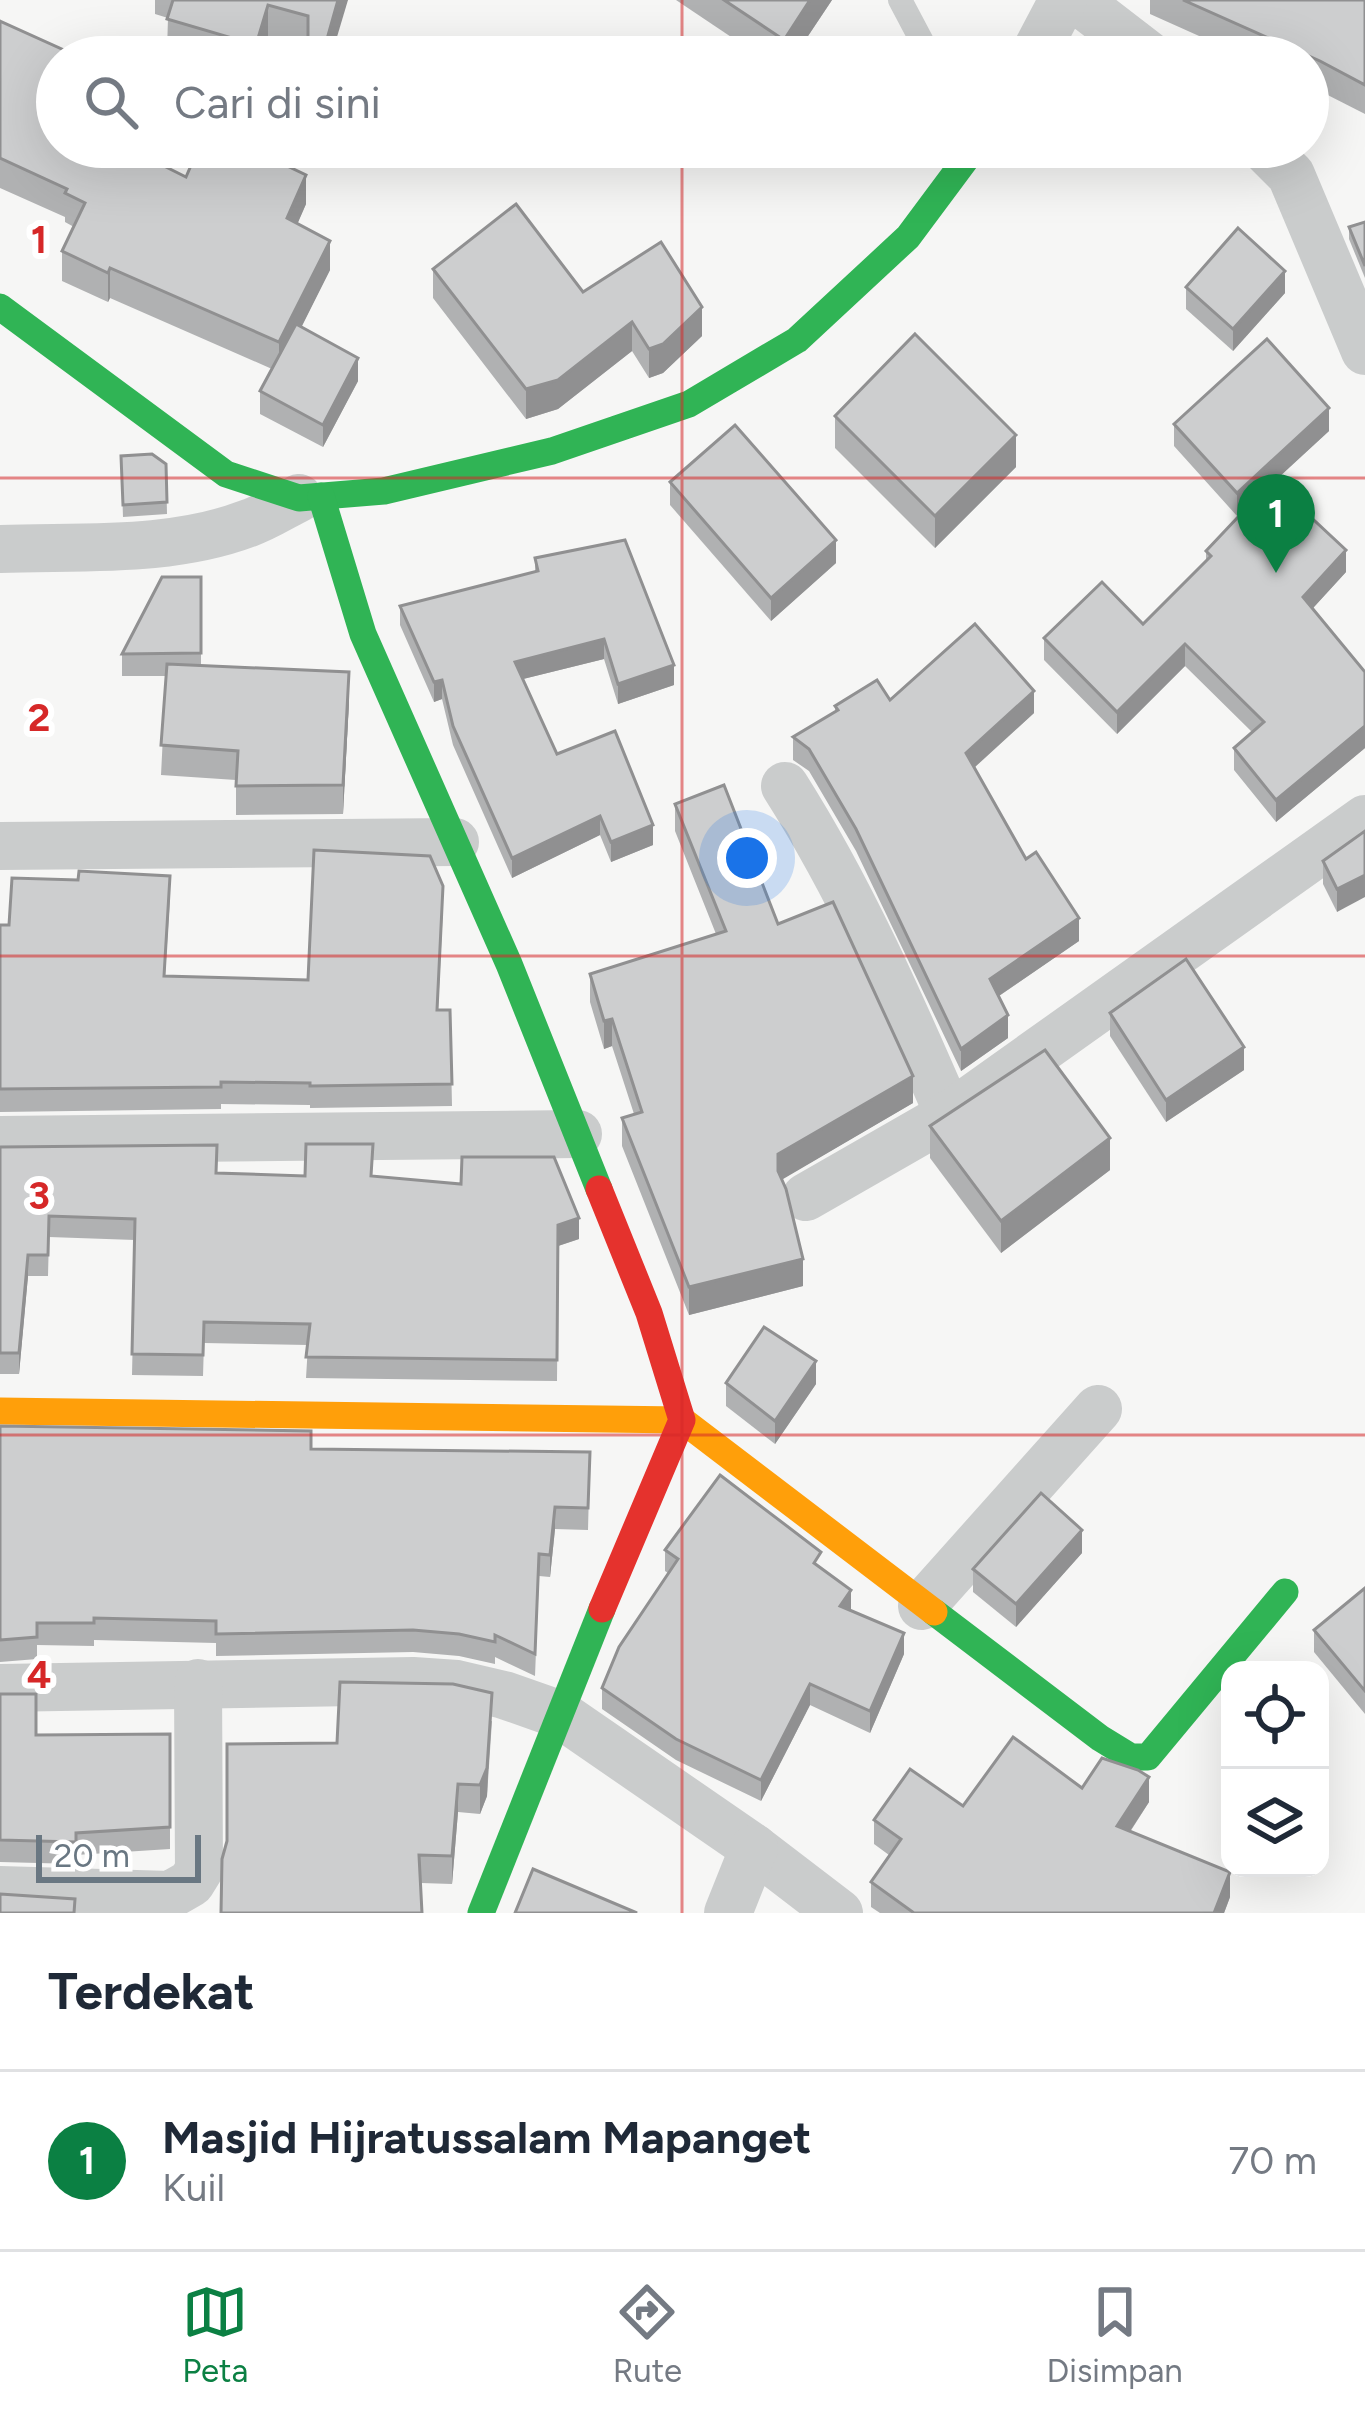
<!DOCTYPE html>
<html lang="id">
<style>
:root{--surface:#fff;--page:#f2f2f3;--text:#1f2937;--muted:#747a83;--line:#e0e1e3;--accent:#0b8043}
body{margin:0;font-family:Figtree,sans-serif;background:var(--page);color:var(--text)}
.controls{position:absolute;right:36px;bottom:36px;display:grid;overflow:hidden;border-radius:24px;box-shadow:0 12px 48px #0002}
.controls button{width:108px;height:108px;display:grid;place-items:center;padding:0;border:0;border-bottom:3px solid var(--line);background:var(--surface);color:var(--text);font:60px sans-serif}
.scale{position:absolute;left:36px;bottom:30px;width:165px;box-sizing:border-box;padding-left:12px;border:6px solid #697782;border-top:0;font-size:33px;line-height:42px;white-space:nowrap;color:#697782;-webkit-text-stroke:9px #fff;paint-order:stroke}
.you{position:absolute;left:747px;top:858px;width:42px;height:42px;margin:-30px;border:9px solid #fff;border-radius:50%;background:#1a73e8;box-shadow:0 0 0 18px #1a73e833}
.badge{display:grid;place-items:center;width:78px;height:78px;border-radius:50%;background:var(--accent);color:#fff;font-size:39px;font-weight:700}
.pin{position:absolute;translate:-50% -99px;filter:drop-shadow(0 3px 6px #0008)}
.pin::after{content:'';position:absolute;top:63px;width:42px;height:36px;background:inherit;clip-path:polygon(0 0,100% 0,50% 100%)}
.list{margin:0;padding:0;list-style:none}
h2{display:flex;justify-content:space-between;align-items:center;height:156px;margin:0;padding:0 48px;font-size:51px}
h2 small{font-size:39px;font-weight:400;color:var(--muted)}
.list li{display:grid;grid-template-columns:78px 1fr auto;gap:36px;align-items:center;box-sizing:border-box;height:180px;padding:0 48px;border-top:3px solid var(--line)}
.list b{display:block;font-size:45px;white-space:nowrap}
.list p{margin:0;font-size:39px;white-space:nowrap;color:var(--muted)}
.list em{font-size:39px;font-style:normal;color:var(--muted)}
.icon{flex:none;width:66px;height:66px;fill:none;stroke:currentColor;stroke-width:2;stroke-linecap:round;stroke-linejoin:round}
.map{position:relative;flex:none;width:1365px;height:1913px;overflow:hidden}
.search{position:absolute;background:var(--surface);box-shadow:0 12px 48px #0002;left:36px;right:36px;top:36px;height:132px;display:flex;align-items:center;gap:30px;box-sizing:border-box;padding:0 42px;border-radius:66px;color:var(--muted);font-size:45px}
.sheet{height:336px;background:var(--surface)}
nav{display:flex;justify-content:space-around;align-items:center;box-sizing:border-box;height:168px;border-top:3px solid var(--line);background:var(--surface);font-size:33px;color:var(--muted)}
nav a{display:grid;justify-items:center;gap:6px}
nav .on{color:var(--accent)}
.map>svg:first-child{display:block}
</style>
<div class="map">
<svg width="1365" height="1913" viewBox="0 0 1365 1913">
<rect width="100%" height="100%" fill="#f6f6f5"/>
<g fill="none" stroke-linecap="round" stroke-linejoin="round">
<g stroke="#cacccc" stroke-width="24">
<polyline points="900,0 927,51 936,57"/>
<polyline points="837,57 845,53 927,51"/>
</g>
<g stroke="#cacccc" stroke-width="48">
<polyline points="1077,0 1151,57"/>
<polyline points="1033,57 1063,0"/>
<polyline points="1263,147 1291,175 1365,351"/>
<path d="M0,549C82,546 171,553 249,523C266,517 283,506 299,498"/>
<path d="M785,786C851,890 900,1002 949,1115"/>
<polyline points="0,846 455,842"/>
<polyline points="0,1140 578,1134"/>
<polyline points="806,1197 949,1115 1365,819"/>
<polyline points="922,1606 1098,1409"/>
<polyline points="0,1688 413,1681 457,1684 504,1695 561,1715 754,1848 839,1913"/>
<polyline points="0,1890 170,1895 191,1883 199,1870 198,1683"/>
<polyline points="728,1913 754,1848"/>
</g>
<g stroke="#30b455" stroke-width="27">
<polyline points="0,307 226,474 299,498 384,491 552,451 689,404 797,340 908,237 975,147"/>
<polyline points="321,496 363,634 509,964 599,1189"/>
<polyline points="934,1612 1100,1738 1131,1757 1148,1757 1285,1592"/>
<polyline points="481,1913 602,1609"/>
</g>
<polyline stroke="#ff9f0a" stroke-width="27" points="0,1411 682,1420 934,1612"/>
<polyline stroke="#e5322d" stroke-width="27" points="599,1189 649,1313 682,1420 602,1609"/>
</g>
<g fill="#b0b1b2">
<polygon points="155,0 348,0 308,48 268,37 262,57 188,57 167,51 168,18 155,14"/>
<polygon points="676,0 832,0 794,57 761,57"/>
<polygon points="1150,0 1365,0 1365,114 1308,85 1308,57 1246,57 1150,14"/>
<polygon points="0,21 66,57 57,57 57,101 53,111 186,177 287,147 287,166 306,204 297,224 330,270 301,327 358,381 323,447 260,414 260,391 272,369 110,298 108,302 62,281 62,251 74,227 65,222 65,217 0,188"/>
<polygon points="844,147 876,147 870,159"/>
<polygon points="1365,222 1365,278 1349,239 1349,227"/>
<polygon points="433,269 583,292 702,336 663,373 649,378 632,351 558,409 526,419 433,298"/>
<polygon points="1186,287 1285,293 1233,351 1186,309"/>
<polygon points="835,416 1016,467 935,548 835,448"/>
<polygon points="1174,424 1329,431 1273,482 1346,572 1313,608 1365,672 1365,748 1276,822 1234,770 1234,748 1252,732 1185,666 1117,734 1044,660 1044,638 1143,624 1206,561 1206,551 1255,499 1237,516 1174,446"/>
<polygon points="121,456 166,464 167,514 123,517"/>
<polygon points="670,482 836,563 771,621 670,505"/>
<polygon points="535,558 674,685 618,704 604,659 523,679 557,754 653,845 611,862 600,835 512,878 453,745 442,699 434,702 400,625 400,606 535,572"/>
<polygon points="201,577 201,665 349,702 343,814 236,815 236,780 161,775 166,676 122,676 122,654"/>
<polygon points="890,700 1034,713 974,768 1026,859 1079,941 999,996 1008,1038 961,1071 856,851 809,771 793,760 793,737 835,712 835,706"/>
<polygon points="675,804 778,924 913,1103 782,1179 803,1286 689,1315 622,1146 622,1118 634,1114 612,1046 604,1049 590,1002 590,974 716,934 675,831"/>
<polygon points="1365,831 1337,912 1323,884 1323,861"/>
<polygon points="170,898 165,976 308,980 443,908 438,1010 450,1010 452,1106 310,1108 310,1105 221,1104 221,1109 0,1112 0,925 9,925"/>
<polygon points="1110,1013 1244,1070 1166,1122 1110,1036"/>
<polygon points="930,1126 1110,1170 1001,1253 930,1158"/>
<polygon points="0,1147 217,1173 305,1176 372,1176 579,1239 558,1246 557,1381 306,1378 308,1345 204,1343 203,1376 132,1375 135,1240 49,1237 48,1276 28,1276 19,1374 0,1374"/>
<polygon points="726,1383 816,1384 775,1444 726,1406"/>
<polygon points="0,1426 311,1449 590,1452 588,1530 555,1529 550,1577 539,1576 535,1676 495,1657 495,1664 459,1656 413,1652 216,1656 216,1643 94,1640 94,1646 37,1645 37,1659 0,1662"/>
<polygon points="665,1550 821,1568 851,1610 904,1654 870,1733 810,1705 761,1801 676,1760 602,1709 602,1688 668,1573 665,1571"/>
<polygon points="1082,1553 1016,1627 973,1592 973,1569"/>
<polygon points="1365,1588 1365,1714 1314,1652 1314,1630"/>
<polygon points="0,1694 36,1735 170,1734 170,1849 76,1855 76,1864 0,1862"/>
<polygon points="492,1721 487,1796 480,1814 458,1812 452,1884 421,1883 337,1743"/>
<polygon points="1082,1788 1149,1802 1130,1832 1230,1897 1224,1913 880,1913 871,1907 871,1882 889,1855 874,1844 874,1820"/>
</g>
<g fill="#909091">
<polygon points="338,0 348,0 331,57 322,57"/>
<polygon points="810,0 832,0 794,57 784,57 784,40"/>
<polygon points="268,5 268,37 262,57 256,57 256,45"/>
<polygon points="57,72 57,101 42,136 42,106"/>
<polygon points="286,147 287,147 287,174 279,162"/>
<polygon points="306,175 306,204 287,248 287,218"/>
<polygon points="330,241 330,270 279,372 279,342"/>
<polygon points="110,268 110,298 108,302 108,273"/>
<polygon points="1285,271 1285,293 1233,351 1233,329"/>
<polygon points="702,307 702,336 663,373 649,378 649,349"/>
<polygon points="632,322 632,351 558,409 526,419 526,389"/>
<polygon points="358,358 358,381 323,447 323,425"/>
<polygon points="1329,408 1329,431 1237,516 1237,493"/>
<polygon points="1016,435 1016,467 935,548 935,516"/>
<polygon points="836,540 836,563 771,621 771,598"/>
<polygon points="1346,550 1346,572 1303,619 1303,597"/>
<polygon points="604,639 604,659 515,681 515,662"/>
<polygon points="1185,644 1185,666 1117,734 1117,712"/>
<polygon points="674,665 674,685 618,704 618,684"/>
<polygon points="349,672 349,702 343,814 343,785"/>
<polygon points="442,680 442,699 434,702 434,682"/>
<polygon points="1034,691 1034,713 966,775 966,753"/>
<polygon points="1365,726 1365,748 1276,822 1276,800"/>
<polygon points="600,816 600,835 512,878 512,858"/>
<polygon points="653,825 653,845 611,862 611,842"/>
<polygon points="1365,875 1365,897 1337,912 1337,889"/>
<polygon points="1079,918 1079,941 990,1002 990,979"/>
<polygon points="1008,1015 1008,1038 961,1071 961,1049"/>
<polygon points="612,1019 612,1046 604,1049 604,1021"/>
<polygon points="1244,1047 1244,1070 1166,1122 1166,1100"/>
<polygon points="913,1076 913,1103 778,1182 778,1154"/>
<polygon points="1110,1138 1110,1170 1001,1253 1001,1221"/>
<polygon points="579,1218 579,1239 558,1246 557,1381 558,1225"/>
<polygon points="28,1255 28,1276 19,1374 19,1353"/>
<polygon points="803,1259 803,1286 689,1315 689,1287"/>
<polygon points="816,1361 816,1384 775,1444 775,1421"/>
<polygon points="555,1507 555,1529 550,1577 550,1555"/>
<polygon points="1082,1530 1082,1553 1016,1627 1016,1604"/>
<polygon points="851,1590 851,1611 840,1606"/>
<polygon points="904,1633 904,1654 870,1733 870,1711"/>
<polygon points="810,1684 810,1705 761,1801 761,1780"/>
<polygon points="492,1693 487,1796 480,1814 480,1785"/>
<polygon points="1149,1777 1149,1802 1117,1851 1117,1826"/>
<polygon points="458,1784 458,1812 452,1884 452,1856"/>
<polygon points="1230,1872 1230,1897 1224,1913 1214,1913"/>
</g>
<g fill="#cdcecf" stroke="#909091" stroke-width="3">
<polygon points="173,0 338,0 322,57 308,57 308,16 268,5 256,45 167,19"/>
<polygon points="724,0 810,0 784,40"/>
<polygon points="1183,0 1365,0 1365,85 1320,61"/>
<polygon points="0,21 66,51 63,57 57,57 57,72 42,106 57,113 57,147 126,147 186,177 199,147 286,147 279,162 306,175 287,218 330,241 279,342 110,268 108,273 62,251 85,203 65,193 67,189 0,158"/>
<polygon points="830,49 849,57 827,57"/>
<polygon points="516,204 583,292 661,242 702,307 663,344 649,349 632,322 558,380 526,389 433,269"/>
<polygon points="1365,222 1365,266 1349,227"/>
<polygon points="1238,228 1285,271 1233,329 1186,287"/>
<polygon points="296,324 358,358 323,425 260,391"/>
<polygon points="915,334 1016,435 935,516 835,416"/>
<polygon points="1267,339 1329,408 1237,493 1174,424"/>
<polygon points="735,425 836,540 771,598 670,482"/>
<polygon points="152,454 166,464 167,502 123,505 121,456"/>
<polygon points="1272,481 1346,550 1303,597 1365,672 1365,726 1276,800 1234,748 1264,722 1185,644 1117,712 1044,638 1102,582 1143,624 1211,556 1206,551"/>
<polygon points="625,540 674,665 618,684 604,639 515,662 557,754 615,731 653,825 611,842 600,816 512,858 453,726 442,680 434,682 400,606 538,571 535,558"/>
<polygon points="162,577 201,577 201,653 122,654"/>
<polygon points="975,624 1034,691 966,753 1026,859 1036,852 1079,918 990,979 1008,1015 961,1049 856,829 809,749 793,737 838,710 835,706 877,680 890,700"/>
<polygon points="167,664 349,672 343,785 236,786 238,751 161,745"/>
<polygon points="724,785 778,924 833,902 913,1076 778,1154 778,1171 786,1189 803,1259 689,1287 622,1118 642,1112 612,1019 604,1021 590,974 726,931 675,804"/>
<polygon points="1365,831 1365,875 1337,889 1323,861"/>
<polygon points="314,850 430,856 443,886 437,1010 450,1010 452,1084 310,1086 310,1083 221,1082 221,1087 0,1089 0,925 9,925 12,878 78,880 79,871 170,876 164,976 308,980"/>
<polygon points="1186,959 1244,1047 1166,1100 1110,1013"/>
<polygon points="1045,1050 1110,1138 1001,1221 930,1126"/>
<polygon points="306,1144 373,1144 371,1176 461,1184 462,1157 554,1157 579,1218 558,1225 557,1360 306,1357 310,1324 204,1322 203,1355 132,1354 135,1219 49,1216 48,1255 28,1255 19,1353 0,1353 0,1147 217,1145 216,1173 305,1176"/>
<polygon points="764,1327 816,1361 775,1421 726,1383"/>
<polygon points="0,1426 311,1431 311,1449 590,1452 588,1508 555,1507 550,1555 539,1554 535,1654 495,1635 495,1642 459,1634 413,1630 216,1634 216,1621 94,1618 94,1623 37,1623 37,1637 0,1640"/>
<polygon points="720,1475 821,1552 814,1563 851,1590 840,1606 904,1633 870,1711 810,1684 761,1780 676,1739 602,1688 619,1647 678,1559 665,1550"/>
<polygon points="1041,1493 1082,1530 1016,1604 973,1569"/>
<polygon points="1365,1588 1365,1691 1314,1630"/>
<polygon points="340,1682 453,1684 492,1693 487,1768 480,1785 458,1784 452,1856 419,1855 422,1913 221,1913 222,1859 227,1841 227,1744 337,1743"/>
<polygon points="0,1694 36,1694 36,1735 170,1734 170,1827 76,1833 76,1842 0,1840"/>
<polygon points="1013,1737 1082,1788 1102,1758 1138,1770 1149,1777 1117,1826 1230,1872 1214,1913 914,1913 871,1882 901,1839 874,1820 910,1769 963,1806"/>
<polygon points="533,1869 637,1913 515,1913"/>
<polygon points="0,1894 75,1899 74,1913 0,1913"/>
</g>
<path fill="none" stroke="#d62828" stroke-width="3" stroke-opacity="0.55" d="M682,0V57M682,147V1913M0,478H1365M0,956H1365M0,1435H1365"/>
<g font-size="39" text-anchor="middle" font-weight="bold" fill="#d62828" stroke="#fff" stroke-width="12" stroke-linejoin="round" paint-order="stroke">
<text x="39" y="253">1</text>
<text x="39" y="731">2</text>
<text x="39" y="1209">3</text>
<text x="39" y="1688">4</text>
</g>
</svg>
<div class="controls">
<button><svg class="icon" aria-label="locate" viewBox="0 0 24 24"><circle cx="12" cy="12" r="6"/><path d="M12 2v4M12 18v4M2 12h4M18 12h4"/></svg></button>
<button><svg class="icon" aria-label="layers" viewBox="0 0 24 24"><path d="M12 4l9 5-9 5-9-5zM3 14l9 5 9-5"/></svg></button>
</div>
<div class="scale">20 m</div>
<div class="you"></div>
<div class="pin badge" style="left:1276px;top:573px">1</div>
<div class="search"><svg class="icon" aria-label="search" viewBox="0 0 24 24"><circle cx="10" cy="10" r="6"/><path d="M15 15l6 6"/></svg>Cari di sini</div>
</div>
<section class="sheet">
<h2>Terdekat<small></small></h2>
<ul class="list">
<li><span class="badge">1</span><div><b>Masjid Hijratussalam Mapanget</b><p>Kuil</p></div><em>70 m</em></li>
</ul>
</section>
<nav>
<a class="on"><svg class="icon" aria-label="map" viewBox="0 0 24 24"><path d="M3 6l6-2 6 2 6-2v14l-6 2-6-2-6 2zM9 4v14M15 6v14"/></svg>Peta</a>
<a><svg class="icon" aria-label="directions" viewBox="0 0 24 24"><path d="M12 3l9 9-9 9-9-9zM9 14v-3h6M13 9l2 2-2 2"/></svg>Rute</a>
<a><svg class="icon" aria-label="saved" viewBox="0 0 24 24"><path d="M7 4h10v16l-5-4-5 4z"/></svg>Disimpan</a>
</nav>
